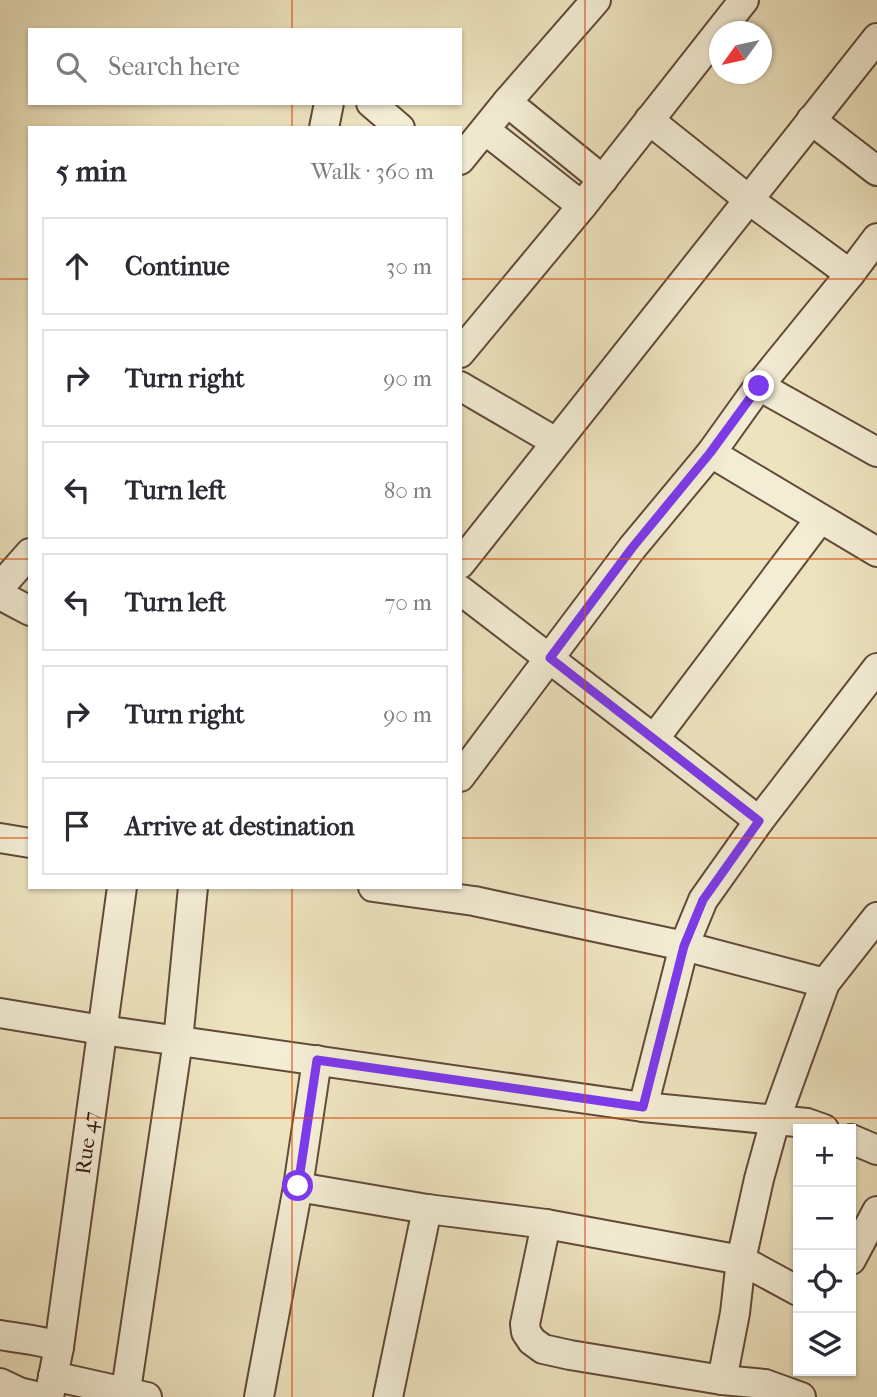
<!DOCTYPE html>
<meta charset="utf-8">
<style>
:root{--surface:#fff;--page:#f2f2f3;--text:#2b2b33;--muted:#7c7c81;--line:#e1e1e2}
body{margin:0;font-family:"IM FELL French Canon",serif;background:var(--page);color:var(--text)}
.controls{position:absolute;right:21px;bottom:21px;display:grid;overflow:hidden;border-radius:0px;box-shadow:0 2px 5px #0004}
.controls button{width:63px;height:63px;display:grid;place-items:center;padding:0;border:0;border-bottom:2px solid var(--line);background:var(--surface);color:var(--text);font:35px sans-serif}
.compass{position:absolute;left:709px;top:21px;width:63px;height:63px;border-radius:50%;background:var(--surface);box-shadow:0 2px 5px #0004;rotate:237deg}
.stop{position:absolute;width:21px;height:21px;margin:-16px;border:5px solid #7c3aed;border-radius:50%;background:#fff}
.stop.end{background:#7c3aed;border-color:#fff;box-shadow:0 2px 7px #0008}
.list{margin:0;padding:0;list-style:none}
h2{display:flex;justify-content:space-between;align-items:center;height:91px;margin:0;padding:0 28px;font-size:30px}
h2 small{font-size:23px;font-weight:400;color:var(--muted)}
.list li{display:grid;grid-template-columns:46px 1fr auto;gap:21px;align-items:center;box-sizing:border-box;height:98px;margin:0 14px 14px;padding:0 14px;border:2px solid var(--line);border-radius:0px}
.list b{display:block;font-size:26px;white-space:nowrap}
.list em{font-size:23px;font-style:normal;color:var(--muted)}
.icon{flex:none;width:38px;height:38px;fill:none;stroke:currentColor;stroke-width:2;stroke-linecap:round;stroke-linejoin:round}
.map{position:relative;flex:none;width:877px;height:1397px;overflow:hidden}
.search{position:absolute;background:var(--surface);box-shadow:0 2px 5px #0004;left:28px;top:28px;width:434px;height:77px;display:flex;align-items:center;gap:18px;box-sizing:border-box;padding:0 24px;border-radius:0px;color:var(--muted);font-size:26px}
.panel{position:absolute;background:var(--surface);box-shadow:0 2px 5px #0004;left:28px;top:126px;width:434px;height:763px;border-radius:0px}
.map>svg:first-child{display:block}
</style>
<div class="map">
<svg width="877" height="1397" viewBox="0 0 877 1397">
<rect width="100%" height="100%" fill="#ede3bf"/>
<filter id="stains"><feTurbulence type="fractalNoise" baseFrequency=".00286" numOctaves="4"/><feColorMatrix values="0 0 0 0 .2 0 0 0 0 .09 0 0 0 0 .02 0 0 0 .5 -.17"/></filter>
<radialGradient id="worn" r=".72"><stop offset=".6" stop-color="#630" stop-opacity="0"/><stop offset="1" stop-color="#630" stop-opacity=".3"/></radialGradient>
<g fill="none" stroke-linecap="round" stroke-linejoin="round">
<g stroke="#614a39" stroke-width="32">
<g id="minor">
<polyline points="507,102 603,180"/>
<polyline points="371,103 400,128"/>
<polyline points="649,120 748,199 850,274"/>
<polyline points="811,120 877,171"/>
<polyline points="324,128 329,103"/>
<polyline points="485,130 582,206"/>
<polyline points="460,160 507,102 596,0"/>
<polyline points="460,353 582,206 744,0"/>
<polyline points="460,386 556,442"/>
<polyline points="759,386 877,452"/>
<polyline points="711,453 877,552"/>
<polyline points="460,564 877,38"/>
<polyline points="0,587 30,553"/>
<polyline points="460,590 654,739 759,821"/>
<polyline points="0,595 30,611"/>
<polyline points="654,739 820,519"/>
<polyline points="460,777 632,548 711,453 759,386 850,274 877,238"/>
<polyline points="0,838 30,843"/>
<polyline points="373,887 474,901 684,946 825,983"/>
<polyline points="0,1013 102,1030 643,1107 807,1123 824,1129"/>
<polyline points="643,1107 684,946 703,900 759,821 877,668"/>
<polyline points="851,1139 877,1150"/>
<polyline points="298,1187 427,1209 546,1224 741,1260 798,1291"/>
<polyline points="546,1224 525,1324 526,1332 532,1341 543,1349 570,1355 722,1380 765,1384 801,1397"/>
<polyline points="851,1260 877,1211"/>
<path d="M0,1335C20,1339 40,1339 59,1347"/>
<polyline points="53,1376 147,1397"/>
<polyline points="722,1380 735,1313 741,1260 759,1179 775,1121 825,983 877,917"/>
<polyline points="0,1383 19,1392 40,1397"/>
<path id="s1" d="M49,1397L59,1347L122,887"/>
<polyline points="125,1397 178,1041 193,887"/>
<polyline points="259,1397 298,1187 317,1060"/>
<polyline points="388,1397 427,1209"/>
</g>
</g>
<use href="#minor" stroke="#f3edd5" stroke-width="28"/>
</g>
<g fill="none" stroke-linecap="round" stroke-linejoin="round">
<polyline stroke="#7c3aed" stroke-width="9" points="298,1186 317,1060 643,1107 684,946 703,900 759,821 550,658 632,548 710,453 759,386"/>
</g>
<path fill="none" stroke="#d6520c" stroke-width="2" stroke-opacity="0.55" d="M292,0V30M585,0V1397M292,103V128M0,279H30M460,279H877M0,559H30M460,559H877M0,838H30M460,838H877M292,887V1397M0,1118H877"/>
<g text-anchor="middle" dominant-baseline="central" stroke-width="5" stroke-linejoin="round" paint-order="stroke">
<g font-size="21" fill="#32170c" stroke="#f3edd5">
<text stroke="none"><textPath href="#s1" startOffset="257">Rue 47</textPath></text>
</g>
</g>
<rect width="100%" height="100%" filter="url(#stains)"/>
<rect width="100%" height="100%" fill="url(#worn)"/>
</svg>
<div class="controls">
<button>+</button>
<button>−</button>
<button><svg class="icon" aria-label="locate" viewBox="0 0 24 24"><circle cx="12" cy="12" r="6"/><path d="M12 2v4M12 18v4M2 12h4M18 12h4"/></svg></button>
<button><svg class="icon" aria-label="layers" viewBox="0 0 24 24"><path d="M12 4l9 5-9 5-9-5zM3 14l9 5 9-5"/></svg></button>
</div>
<svg class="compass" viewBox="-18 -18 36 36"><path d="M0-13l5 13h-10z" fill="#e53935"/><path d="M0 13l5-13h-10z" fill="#7c7c81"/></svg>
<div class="stop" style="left:298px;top:1186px"></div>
<div class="stop end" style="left:759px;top:386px"></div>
<div class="search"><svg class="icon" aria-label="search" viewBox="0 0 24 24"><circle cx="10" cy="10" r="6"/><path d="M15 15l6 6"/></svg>Search here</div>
<section class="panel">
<h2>5 min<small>Walk · 360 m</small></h2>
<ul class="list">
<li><svg class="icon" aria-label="ahead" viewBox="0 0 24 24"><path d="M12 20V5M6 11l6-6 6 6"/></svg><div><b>Continue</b></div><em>30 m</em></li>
<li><svg class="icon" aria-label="right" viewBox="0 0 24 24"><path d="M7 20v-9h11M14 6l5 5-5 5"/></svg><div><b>Turn right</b></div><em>90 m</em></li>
<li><svg class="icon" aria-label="left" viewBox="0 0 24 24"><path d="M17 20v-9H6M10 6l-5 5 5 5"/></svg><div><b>Turn left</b></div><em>80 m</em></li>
<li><svg class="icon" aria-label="left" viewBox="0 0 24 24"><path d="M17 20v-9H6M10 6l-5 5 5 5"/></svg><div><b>Turn left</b></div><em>70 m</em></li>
<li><svg class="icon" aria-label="right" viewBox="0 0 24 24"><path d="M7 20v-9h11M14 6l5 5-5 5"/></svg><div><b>Turn right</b></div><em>90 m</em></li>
<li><svg class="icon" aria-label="arrive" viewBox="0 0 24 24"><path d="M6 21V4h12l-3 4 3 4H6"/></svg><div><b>Arrive at destination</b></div></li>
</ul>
</section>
</div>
